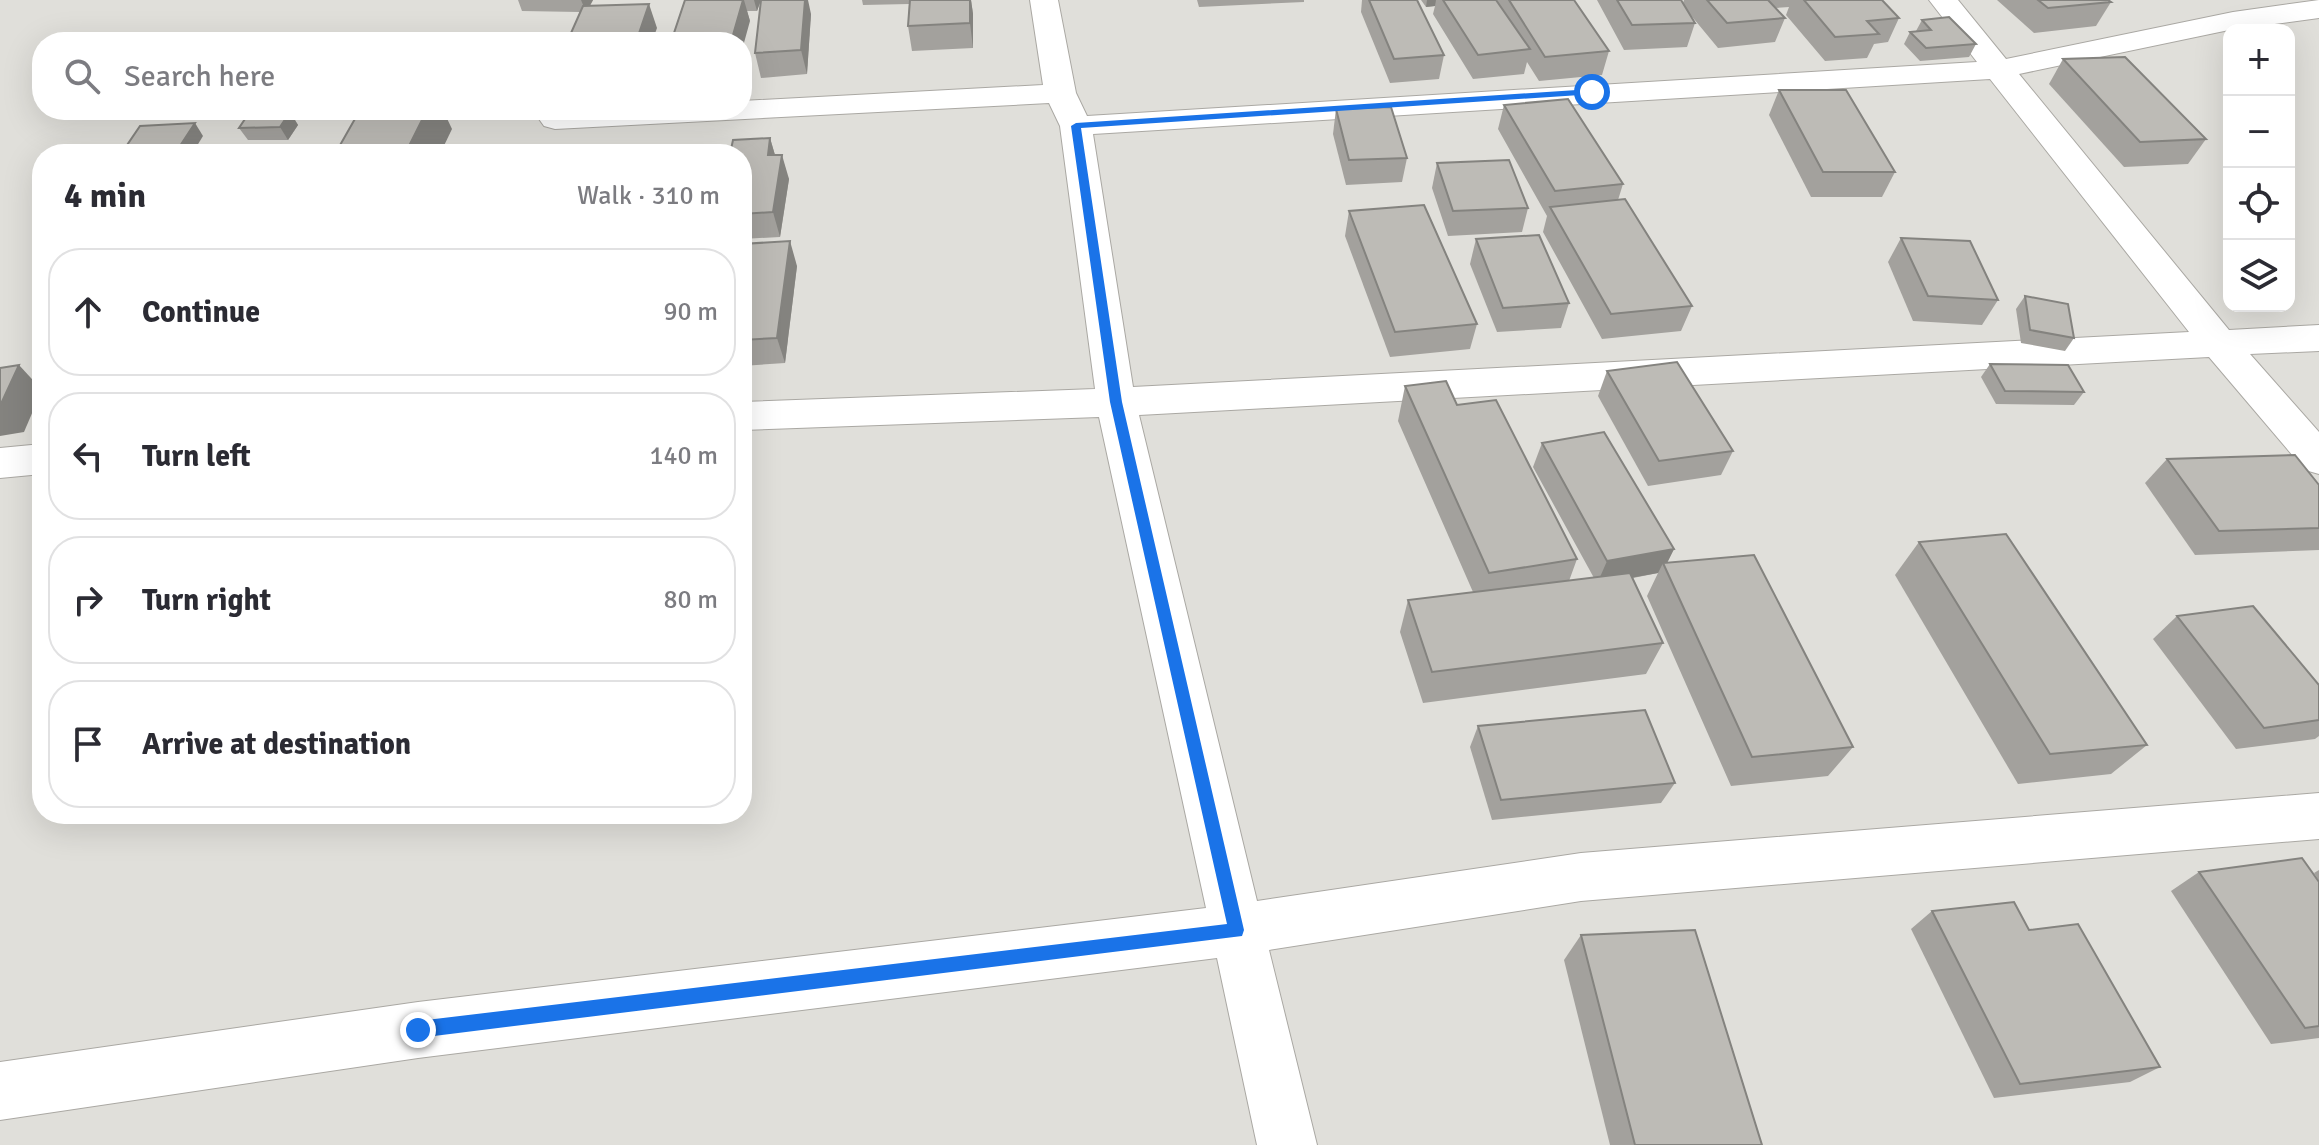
<!DOCTYPE html>
<meta charset="utf-8">
<style>
:root{--surface:#fff;--page:#f2f2f3;--text:#2b2b33;--muted:#7c7c81;--line:#e1e1e2}
body{margin:0;font-family:Signika,sans-serif;background:var(--page);color:var(--text)}
.controls{position:absolute;right:24px;top:24px;display:grid;overflow:hidden;border-radius:16px;box-shadow:0 8px 32px #0002}
.controls button{width:72px;height:72px;display:grid;place-items:center;padding:0;border:0;border-bottom:2px solid var(--line);background:var(--surface);color:var(--text);font:40px sans-serif}
.stop{position:absolute;width:24px;height:24px;margin:-18px;border:6px solid #1a73e8;border-radius:50%;background:#fff}
.stop.end{background:#1a73e8;border-color:#fff;box-shadow:0 2px 8px #0008}
.list{margin:0;padding:0;list-style:none}
h2{display:flex;justify-content:space-between;align-items:center;height:104px;margin:0;padding:0 32px;font-size:34px}
h2 small{font-size:26px;font-weight:400;color:var(--muted)}
.list li{display:grid;grid-template-columns:52px 1fr auto;gap:24px;align-items:center;box-sizing:border-box;height:128px;margin:0 16px 16px;padding:0 16px;border:2px solid var(--line);border-radius:32px}
.list b{display:block;font-size:30px;white-space:nowrap}
.list em{font-size:26px;font-style:normal;color:var(--muted)}
.icon{flex:none;width:44px;height:44px;fill:none;stroke:currentColor;stroke-width:2;stroke-linecap:round;stroke-linejoin:round}
.map{position:relative;flex:none;width:2319px;height:1145px;overflow:hidden}
.search{position:absolute;background:var(--surface);box-shadow:0 8px 32px #0002;left:32px;top:32px;width:720px;height:88px;display:flex;align-items:center;gap:20px;box-sizing:border-box;padding:0 28px;border-radius:32px;color:var(--muted);font-size:30px}
.panel{position:absolute;background:var(--surface);box-shadow:0 8px 32px #0002;left:32px;top:144px;width:720px;height:680px;border-radius:32px}
.map>svg:first-child{display:block}
</style>
<div class="map">
<svg width="2319" height="1145" viewBox="0 0 2319 1145">
<rect width="100%" height="100%" fill="#e0dfda"/>
<g fill="none" stroke-linecap="round" stroke-linejoin="round">
<g stroke="#aaa8a3" stroke-width="2">
<g id="minor">
<path d="M1030,0H1058L1076,93L1087,116L1977,62L1929,0H1958L2006,59L2233,12L2319,0V18L2229,30L2019,74L2229,330L2319,325V351L2250,354L2319,432V474L2305,470L2209,357L1139,415L1257,901L1581,853L2319,793V839L1581,901L1269,950L1317,1145H1257L1217,958L418,1058L0,1120V1062L418,1002L1206,908L1099,417L742,430V402L1095,389L1060,126L1049,103L555,129L544,126L539,119L544,112L553,110H742V101L1043,85ZM1990,79L2189,332L1133,387L1093,134Z"/>
<polygon points="42,444 42,474 0,478 0,448"/>
</g>
</g>
<use href="#minor" fill="#fff" fill-rule="evenodd"/>
</g>
<g fill="#a3a19d">
<polygon points="518,0 593,0 590,6 657,28 580,12 522,11"/>
<polygon points="685,0 761,0 757,11 747,11 750,21"/>
<polygon points="862,0 971,0 973,14 973,48 912,51 908,26 909,4 863,5"/>
<polygon points="1197,0 1304,0 1304,2 1199,7"/>
<polygon points="1362,0 1417,0 1444,55 1439,79 1390,83 1361,12"/>
<polygon points="1421,0 1574,0 1609,51 1602,75 1539,81 1527,62 1524,74 1473,79 1433,14 1435,6 1426,7"/>
<polygon points="1597,0 1681,0 1683,3 1684,0 1882,0 1899,18 1888,42 1874,44 1867,58 1825,61 1786,15 1789,7 1775,8 1785,18 1775,42 1718,48 1689,13 1695,23 1687,47 1624,50"/>
<polygon points="1997,0 2108,0 2111,2 2096,26 2034,33"/>
<polygon points="811,14 807,74 761,78 755,53"/>
<polygon points="1922,20 1976,44 1969,57 1920,61 1904,44 1910,32 1916,31"/>
<polygon points="2063,59 2206,139 2188,164 2124,167 2049,84"/>
<polygon points="1779,90 1895,172 1882,197 1811,197 1769,115"/>
<polygon points="1504,105 1623,184 1618,200 1692,306 1681,331 1602,339 1543,232 1547,216 1498,129"/>
<polygon points="1336,109 1407,158 1402,182 1346,185 1333,134"/>
<polygon points="290,112 298,125 288,140 248,140 239,128"/>
<polygon points="770,138 775,155 789,179 780,237 742,239 742,154"/>
<polygon points="1437,163 1528,208 1522,232 1448,236 1432,188"/>
<polygon points="1349,211 1477,324 1470,349 1390,357 1345,236"/>
<polygon points="1901,238 1998,300 1982,325 1913,321 1888,262"/>
<polygon points="1476,239 1569,303 1561,328 1497,332 1470,264"/>
<polygon points="742,244 797,266 785,363 742,366"/>
<polygon points="2025,296 2074,338 2065,351 2021,343 2016,309"/>
<polygon points="1990,364 2084,392 2074,405 1996,404 1981,377"/>
<polygon points="1607,371 1733,451 1721,475 1648,486 1598,396"/>
<polygon points="1405,386 1457,405 1577,559 1569,581 1594,578 1533,467 1542,443 1674,549 1667,563 1853,747 1828,776 1731,786 1647,596 1658,573 1633,578 1663,643 1646,674 1423,703 1400,632 1408,600 1473,592 1398,421"/>
<polygon points="2167,459 2319,485 2319,550 2195,555 2145,483"/>
<polygon points="1919,542 2147,745 2111,774 2018,784 1895,575"/>
<polygon points="2177,616 2319,685 2319,736 2315,739 2236,749 2153,639"/>
<polygon points="1478,726 1675,783 1661,803 1492,820 1470,747"/>
<polygon points="2319,870 2319,881 2314,873"/>
<polygon points="2199,872 2319,882 2319,1038 2271,1044 2171,891"/>
<polygon points="1932,911 2160,1067 2130,1082 1994,1098 1911,929"/>
<polygon points="1581,935 1762,1145 1610,1145 1564,960"/>
</g>
<g fill="#84837f">
<polygon points="581,0 593,0 586,12"/>
<polygon points="743,0 744,0 750,21 742,50 742,42 731,42"/>
<polygon points="754,0 761,0 757,11"/>
<polygon points="805,0 808,0 811,14 807,74 801,50"/>
<polygon points="970,0 971,0 973,14 973,48 970,23"/>
<polygon points="1427,0 1436,0 1435,6 1426,7"/>
<polygon points="649,4 657,28 652,42 636,42"/>
<polygon points="427,110 443,110 452,129 440,154 405,154"/>
<polygon points="290,112 298,125 288,140 280,127"/>
<polygon points="195,123 203,136 192,154 177,154 176,152"/>
<polygon points="770,138 777,162 768,155"/>
<polygon points="782,155 789,179 780,237 773,212"/>
<polygon points="790,241 797,266 785,363 777,338"/>
<polygon points="19,365 42,390 24,432 0,436 0,406"/>
<polygon points="1674,549 1665,567 1663,563 1658,573 1597,584 1607,561"/>
</g>
<g fill="#bdbbb6" stroke="#84837f" stroke-width="2">
<polygon points="685,0 743,0 731,42 671,42"/>
<polygon points="761,0 805,0 801,50 755,53"/>
<polygon points="910,0 970,0 970,23 908,26"/>
<polygon points="1369,0 1417,0 1444,55 1394,59"/>
<polygon points="1443,0 1496,0 1530,49 1478,55"/>
<polygon points="1509,0 1574,0 1609,51 1545,57"/>
<polygon points="1617,0 1681,0 1695,23 1632,25"/>
<polygon points="1707,0 1768,0 1785,18 1727,23"/>
<polygon points="1804,0 1882,0 1899,18 1867,21 1879,34 1835,37"/>
<polygon points="2038,0 2108,0 2111,2 2048,8"/>
<polygon points="649,4 636,42 567,42 583,6"/>
<polygon points="1949,17 1976,44 1926,48 1910,32 1931,30 1922,20"/>
<polygon points="2125,57 2206,139 2140,142 2063,59"/>
<polygon points="1779,90 1846,90 1895,172 1823,172"/>
<polygon points="1568,99 1623,184 1555,191 1504,105"/>
<polygon points="1391,107 1407,158 1349,160 1336,109"/>
<polygon points="360,110 427,110 405,154 335,154"/>
<polygon points="290,112 280,127 239,128 249,113"/>
<polygon points="195,123 176,152 121,154 140,126"/>
<polygon points="770,138 768,155 782,155 773,212 742,214 742,154 730,154 733,140"/>
<polygon points="1509,160 1528,208 1453,211 1437,163"/>
<polygon points="1625,199 1692,306 1611,314 1550,207"/>
<polygon points="1424,205 1477,324 1395,332 1349,211"/>
<polygon points="1539,235 1569,303 1503,308 1476,239"/>
<polygon points="1901,238 1970,241 1998,300 1928,296"/>
<polygon points="790,241 777,338 742,340 742,244"/>
<polygon points="2025,296 2068,304 2074,338 2030,330"/>
<polygon points="1677,362 1733,451 1659,461 1607,371"/>
<polygon points="1990,364 2068,365 2084,392 2005,391"/>
<polygon points="19,365 0,406 0,368"/>
<polygon points="1446,381 1457,405 1496,400 1577,559 1489,573 1405,386"/>
<polygon points="1604,432 1674,549 1607,561 1542,443"/>
<polygon points="2295,455 2319,485 2319,528 2219,531 2167,459"/>
<polygon points="2006,534 2147,745 2050,754 1919,542"/>
<polygon points="1754,555 1853,747 1752,757 1663,563"/>
<polygon points="1630,573 1663,643 1432,672 1408,600"/>
<polygon points="2253,606 2319,685 2319,720 2264,728 2177,616"/>
<polygon points="1645,710 1675,783 1501,800 1478,726"/>
<polygon points="2302,858 2319,882 2319,1026 2305,1028 2199,872"/>
<polygon points="2014,902 2029,930 2078,924 2160,1067 2020,1084 1932,911"/>
<polygon points="1695,930 1762,1145 1635,1145 1581,935"/>
</g>
<polygon fill="#1a73e8" points="1592,89 1595,94 1081,128 1122,402 1244,930 1242,936 418,1038 413,1036 410,1030 413,1024 418,1021 1227,924 1110,402 1071,126 1076,123"/>
</svg>
<div class="controls">
<button>+</button>
<button>−</button>
<button><svg class="icon" aria-label="locate" viewBox="0 0 24 24"><circle cx="12" cy="12" r="6"/><path d="M12 2v4M12 18v4M2 12h4M18 12h4"/></svg></button>
<button><svg class="icon" aria-label="layers" viewBox="0 0 24 24"><path d="M12 4l9 5-9 5-9-5zM3 14l9 5 9-5"/></svg></button>
</div>
<div class="stop" style="left:1592px;top:92px"></div>
<div class="stop end" style="left:418px;top:1030px"></div>
<div class="search"><svg class="icon" aria-label="search" viewBox="0 0 24 24"><circle cx="10" cy="10" r="6"/><path d="M15 15l6 6"/></svg>Search here</div>
<section class="panel">
<h2>4 min<small>Walk · 310 m</small></h2>
<ul class="list">
<li><svg class="icon" aria-label="ahead" viewBox="0 0 24 24"><path d="M12 20V5M6 11l6-6 6 6"/></svg><div><b>Continue</b></div><em>90 m</em></li>
<li><svg class="icon" aria-label="left" viewBox="0 0 24 24"><path d="M17 20v-9H6M10 6l-5 5 5 5"/></svg><div><b>Turn left</b></div><em>140 m</em></li>
<li><svg class="icon" aria-label="right" viewBox="0 0 24 24"><path d="M7 20v-9h11M14 6l5 5-5 5"/></svg><div><b>Turn right</b></div><em>80 m</em></li>
<li><svg class="icon" aria-label="arrive" viewBox="0 0 24 24"><path d="M6 21V4h12l-3 4 3 4H6"/></svg><div><b>Arrive at destination</b></div></li>
</ul>
</section>
</div>
